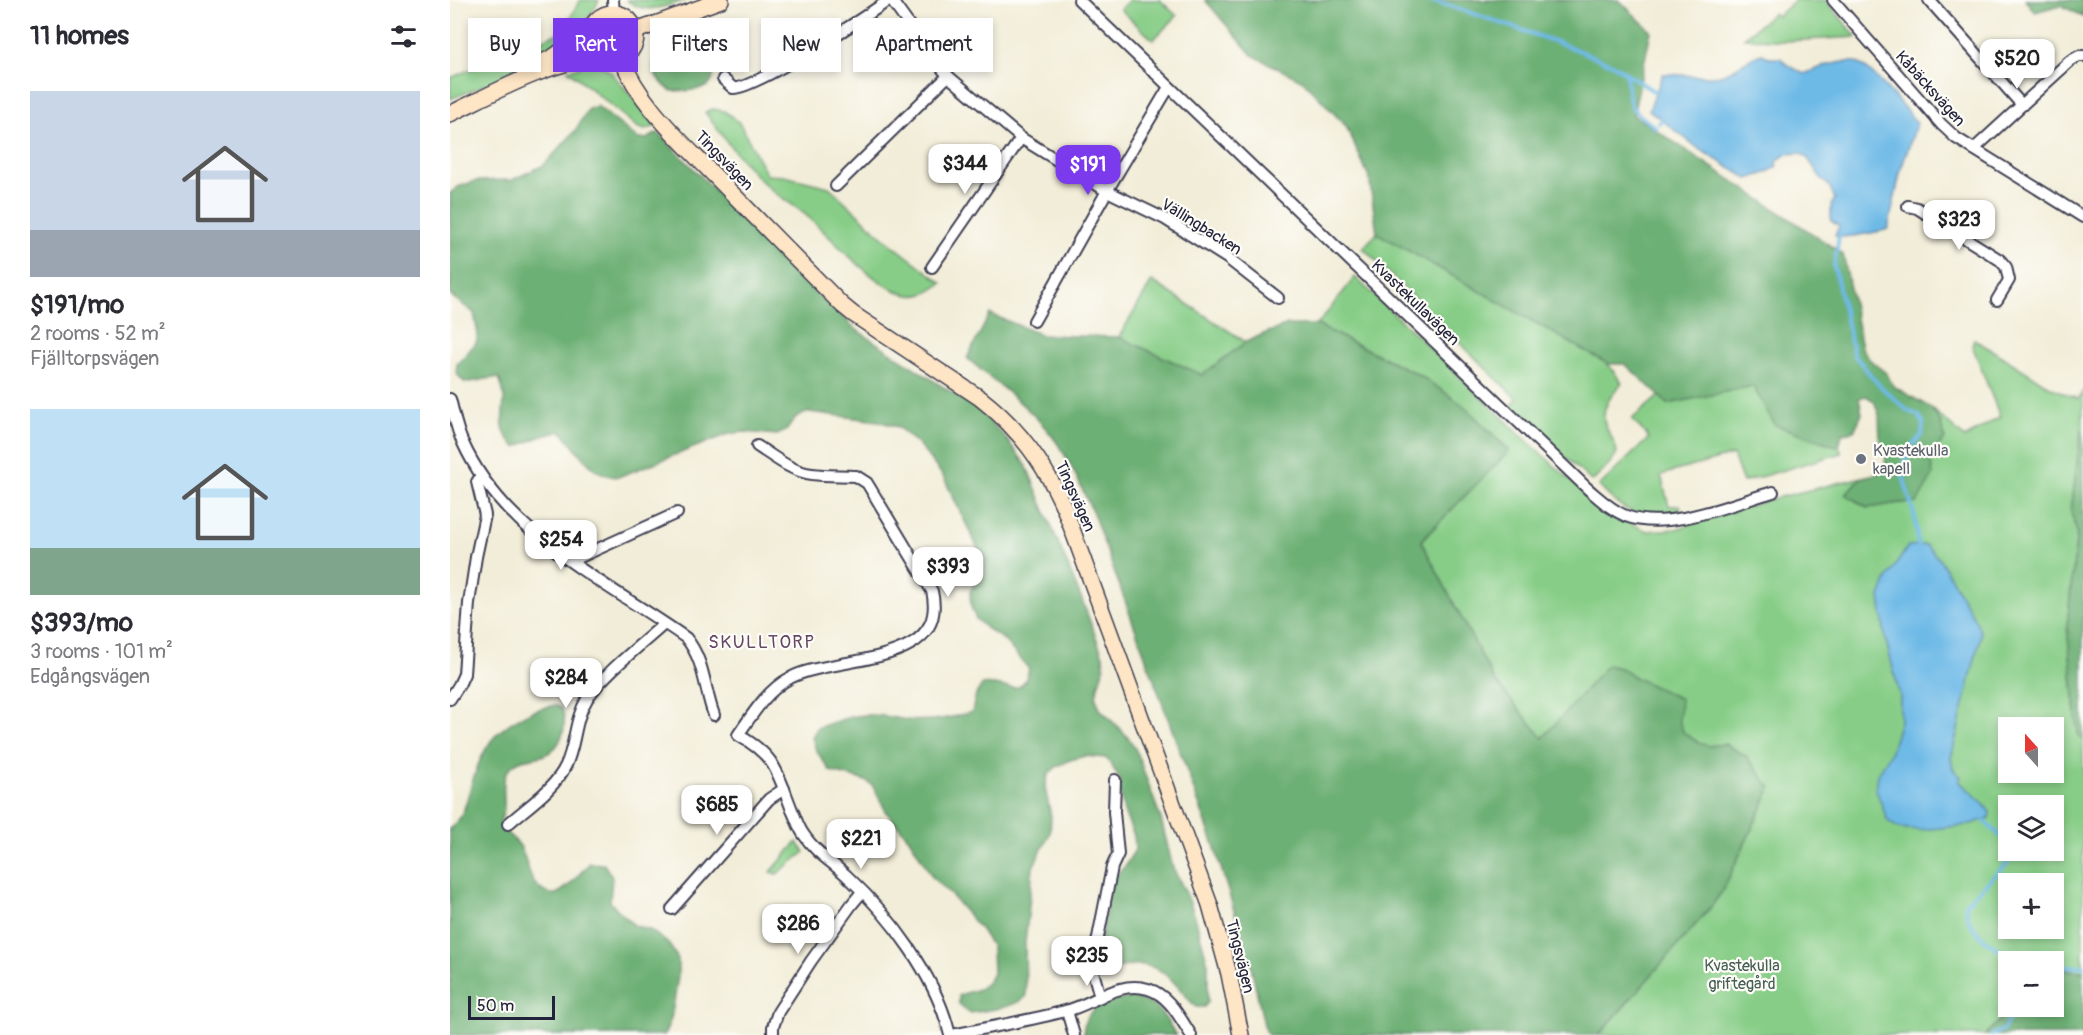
<!DOCTYPE html>
<html lang="en">
<head>
<meta charset="utf-8">
<style>
	body { margin:0; font-family:Pangolin,sans-serif; background:#f7f7f7; color:#2b2b33; height:100vh; display:flex; flex-direction:column; font-size:22px; white-space:nowrap }
	* { box-sizing:border-box; margin:0 }
	p { font-size:20px; color:#7c7c81 }
	.icon { flex:none; width:33px; height:33px; fill:none; stroke:currentColor; stroke-width:2; stroke-linecap:round; stroke-linejoin:round }
	.map { position:relative; flex:1; overflow:hidden }
	.side { display:flex; flex-direction:column; background:#fff; width:450px }
	.side>* { flex:none }
	.guide { position:absolute; left:18px; top:18px; width:570px; height:54px; display:flex; gap:12px }
	.needle { width:39px; rotate:339deg }
	.buttons { position:absolute; left:1548px; top:717px; display:grid; gap:12px }
	.buttons a { display:grid; place-items:center; width:66px; height:66px; border-radius:0px; background:#fff; box-shadow:0 3px 9px #0003; font-size:30px }
	.scale { position:absolute; left:18px; bottom:15px; width:87px; box-sizing:border-box; padding-left:6px; border:3px solid #22223b; border-top:0; font-size:16px; line-height:21px; white-space:nowrap; color:#22223b; -webkit-text-stroke:4px #fdfcf7; paint-order:stroke }
	.price { position:absolute; translate:-50% -51px; padding:0 14px; border-radius:12px; background:#fff; color:#222; font-size:20px; line-height:39px; filter:drop-shadow(0 2px 3px #0008) }
	.price::after { content:''; position:absolute; left:50%; top:36px; width:18px; height:14px; margin-left:-9px; background:inherit; clip-path:polygon(0 0,100% 0,50% 100%) }
	.price.active { background:#7c3aed; color:#fff }
	ul { padding:0; list-style:none }
	li { display:grid; align-content:center; gap:12px; height:318px; padding:0 30px }
	li span { display:grid; place-items:center; height:186px; border-radius:0px; color:#555 }
	li>.icon { margin-inline-start:auto }
	span .icon { width:108px; height:108px; fill:#fffc; stroke-width:1 }
	li b { font-size:26px }
	h2 { display:flex; justify-content:space-between; align-items:center; height:72px; padding:0 30px; font-size:26px }
	.pill { padding:0 21px; border-radius:0px; background:#fff; box-shadow:0 3px 9px #0003; font-size:21px; line-height:54px }
	.pill.active { background:#7c3aed; color:#fff }
	main { display:flex; flex:1; min-height:0 }
	.map>svg:first-child { display:block }
	.green { fill:#87cd87; stroke:#547861; stroke-width:1.5; fill-rule:evenodd }
	.forest { fill:#6db074; stroke:#486958; stroke-width:1.5 }
	.water { fill:#6ebae7; stroke:#486e91; stroke-width:1.5 }
	.lines { fill:none; stroke-linecap:round; stroke-linejoin:round }
	.stream { stroke:#6ebae7; stroke-width:4 }
	.street-casing { stroke:#414053; stroke-width:14 }
	.secondary-casing { stroke:#414053; stroke-width:18 }
	.street { stroke:#fff; stroke-width:10 }
	.secondary { stroke:#fde5c5; stroke-width:15 }
	.worship-dot { fill:#6b7280; stroke:#fdfcf7; stroke-width:2 }
	.labels { text-anchor:middle; stroke-width:4.5; stroke-linejoin:round; paint-order:stroke }
	.street-label { font-size:16px; fill:#22223b; stroke:#fdfcf7 }
	.worship-label { font-size:16px; fill:#5b616d; stroke:#fdfcf7; text-anchor:start }
	.park-label { font-size:16px; fill:#455e56; stroke:#fdfcf7 }
	.neighbourhood-label { font-size:18px; letter-spacing:1.5px; fill:#634663; stroke:#fdfcf7 }
</style>
</head>
<body>
<main>
<section class="side">
<h2>11 homes<svg class="icon" aria-label="filters" viewBox="0 0 24 24"><path d="M4 7h16M4 17h16"/><circle cx="9" cy="7" r="2"/><circle cx="15" cy="17" r="2"/></svg></h2>
<ul>
<li><span style="background:linear-gradient(#c9d6e8 75%,#9aa5b1 0)"><svg class="icon" aria-label="home" viewBox="0 0 24 24"><path d="M3 11l9-7 9 7M6 9v11h12V9"/></svg></span><div><b>$191/mo</b><p>2 rooms · 52 m²</p><p>Fjälltorpsvägen</p></div></li>
<li><span style="background:linear-gradient(#bfe0f5 75%,#7fa58c 0)"><svg class="icon" aria-label="home" viewBox="0 0 24 24"><path d="M3 11l9-7 9 7M6 9v11h12V9"/></svg></span><div><b>$393/mo</b><p>3 rooms · 101 m²</p><p>Edgångsvägen</p></div></li>
</ul>
</section>
<div class="map">
<svg width="1633" height="1035" viewBox="0 0 1633 1035">
	<rect width="100%" height="100%" fill="#fdfcf7"/>
	<filter id="ink" filterUnits="userSpaceOnUse"><feTurbulence type="fractalNoise" baseFrequency=".0167" numOctaves="2"/><feDisplacementMap in="SourceGraphic" scale="12" xChannelSelector="R" yChannelSelector="G"/><feConvolveMatrix kernelMatrix="1 2 1 2 8 2 1 2 1" color-interpolation-filters="sRGB"/></filter>
	<filter id="wash" filterUnits="userSpaceOnUse"><feTurbulence type="fractalNoise" baseFrequency=".008" numOctaves="4" result="noise"/><feDisplacementMap in="SourceGraphic" scale="24" xChannelSelector="R" yChannelSelector="G"/><feGaussianBlur stdDeviation="1.35" result="paint"/><feColorMatrix in="noise" values="0 0 0 0 0 0 0 0 0 0 0 0 0 0 0 0 0 1.4 0 .05"/><feComposite in="paint" operator="in"/></filter>
	<g filter="url(#wash)">
		<rect width="100%" height="100%" fill="#f2edd8"/>
		<!-- green -->
		<g class="green">
			<path d="M130,0H149C127,52 49,80 0,99V78L113,31Z"/>
			<path d="M177,0H236C216,6 194,16 177,0Z"/>
			<polygon points="679,0 710,0 727,16 703,40 670,9"/>
			<polygon points="1345,0 1375,0 1407,37 1336,41 1294,38 1323,13 1327,16"/>
			<circle cx="163" cy="35" r="13"/>
			<polygon points="139,64 151,66 160,71 207,126 195,130 187,127 118,70"/>
			<path d="M263,109L274,111L289,122L317,175L334,176L379,187L436,240L492,283C482,291 472,297 459,295C427,290 382,238 358,217C348,207 335,201 324,192C297,170 276,141 255,112Z"/>
			<path d="M927,233L1158,364L1172,383C1161,395 1149,410 1156,427C1160,436 1166,443 1167,453L1160,464L1144,480L1141,481L1061,406L1067,399L913,248Z"/>
			<path d="M905,277L1073,437L1157,513L1197,531L1226,529L1322,499L1413,477L1395,494L1417,508L1449,503H1467L1490,421L1481,408L1515,438L1550,417L1522,345L1524,339L1602,388L1628,399L1633,391V432L1632,431L1621,512L1627,531L1617,626L1628,733L1633,742V971L1604,970V962H1558V1006L1562,1007L1535,1035H1149L1260,908L1273,890L1321,788L1295,756L1275,744L1258,746L1249,743L1233,733L1229,721L1186,678L1170,668L1093,738L1044,680L971,541L1059,450L1014,406L971,376L867,325ZM1558,728H1604V772H1558ZM1558,806H1604V850H1558ZM1558,884H1604V928H1558Z"/>
			<polygon points="702,281 796,342 752,375 669,337"/>
			<path d="M1303,386L1325,425L1389,447L1392,453L1293,482L1283,455L1211,475L1219,506L1230,505L1231,510C1226,515 1222,515 1214,516C1185,519 1168,507 1149,486L1199,438L1182,419L1209,396L1218,404Z"/>
			<polygon points="347,842 355,852 327,874 321,872"/>
		</g>
		<!-- forest -->
		<g class="forest">
			<polygon points="755,0 1169,0 1201,31 1183,115 1393,254 1412,348 1419,359 1437,374 1443,386 1481,408 1490,421 1495,439 1480,457 1483,475 1467,503 1449,503 1418,508 1395,494 1413,477 1429,473 1435,465 1436,453 1430,441 1429,415 1424,401 1416,396 1409,398 1412,414 1404,431 1392,433 1389,447 1325,425 1303,386 1218,404 1175,364 1158,364 927,233 919,177 896,126 853,81 802,55"/>
			<polygon points="1575,0 1633,0 1633,17 1611,5 1585,12"/>
			<path d="M245,27C257,33 270,73 260,84C255,90 226,93 220,90C215,87 211,82 207,77C196,65 215,38 227,31C232,28 239,28 245,27Z"/>
			<path d="M147,106L188,139H196L208,133L366,292L408,331L530,411L554,436L576,465L632,600L653,656L654,668L648,686L646,698L650,709L677,736L686,750L711,819L723,868L738,897L746,920L758,964V1002L754,1007H746C726,987 715,962 683,965C672,966 663,971 651,968L648,956L662,879L675,866L685,850L684,836L674,812L670,793V778L656,758L635,756L620,760L606,767L598,775L595,788L601,816L600,833L583,867L575,943L576,997C561,1009 538,1010 520,1013L509,1004V995L529,989L537,983L543,974L542,947L531,930L502,896L483,878L459,838L437,813L422,785L416,781L380,771L366,750L362,737L367,728C383,722 399,716 416,715C430,714 444,718 458,720C478,722 502,718 522,712L526,694L532,685C551,680 572,703 579,669L553,639L537,629L526,619L521,607L520,592L532,570V557L493,476L468,444L448,427L428,421L359,412L346,417L336,431L327,435L294,432L279,434L168,477C139,476 130,450 111,431L90,437L66,447C46,429 54,420 54,397C54,391 51,384 49,378C36,377 26,383 14,382L6,373L7,364L26,343L28,335L24,313L0,295V193L8,187L25,181L62,180L94,165L125,131L138,109Z"/>
			<path d="M540,314L592,335L669,337L752,375L796,342L816,333L838,325H867L971,376L1014,406L1059,451L971,541L1044,680L1093,738L1157,665L1170,668L1186,678L1231,699L1229,721L1234,733L1249,743L1258,746L1275,744L1296,756L1321,788L1273,890L1260,908L1149,1035H818L814,1025L801,966L764,845L643,513C631,487 620,459 602,436C579,406 545,383 517,358Z"/>
			<polygon points="1631,431 1633,432 1633,742 1628,733 1617,626 1627,532 1621,512"/>
			<path d="M105,705L112,709C118,725 112,749 94,755C82,760 69,757 60,768C50,779 55,794 54,808C54,812 51,817 51,821C51,832 65,838 70,846C78,860 78,882 93,891C96,893 103,894 106,894C121,887 128,874 140,863L154,864L162,877L160,902L184,925L200,930L219,944L228,959V976L225,996L221,1019L214,1035H0V828C15,818 16,800 22,783C26,769 32,753 41,741C55,722 83,709 105,705Z"/>
			<polygon points="1604,970 1633,971 1633,1035 1535,1035 1562,1007 1604,1006"/>
			<path d="M683,998C709,1003 713,1014 726,1035H634C631,1006 659,1000 683,998Z"/>
		</g>
		<!-- water -->
		<g class="water">
			<path d="M1312,54L1320,58H1331L1336,64L1354,74C1368,68 1388,60 1404,62C1419,64 1455,109 1467,123L1451,169L1438,229C1429,232 1392,239 1385,236L1389,226L1381,221V205L1385,199L1379,186L1371,178L1357,157L1350,153L1337,154L1328,160L1326,167L1316,173L1298,179L1249,149L1199,110L1213,74C1227,74 1257,78 1270,75C1286,71 1296,58 1312,54Z"/>
			<polygon points="1476,545 1491,561 1527,623 1531,634 1501,758 1503,769 1511,777 1509,781 1531,801 1540,812 1539,818 1518,825 1470,830 1448,828 1438,821 1426,790 1428,775 1441,751 1450,721 1450,696 1435,637 1430,597 1437,579 1458,546"/>
		</g>
		<g class="lines">
			<!-- stream -->
			<g class="stream">
				<polyline points="976,0 998,5 1115,45 1162,64 1205,92"/>
				<path d="M1176,73C1180,108 1177,107 1206,128"/>
				<polyline points="1209,123 1211,120"/>
				<polyline points="1389,237 1384,266 1404,355 1429,385 1458,411 1468,415 1473,422 1472,435 1459,449 1453,467 1453,476 1465,518 1468,546"/>
				<polyline points="1534,821 1558,843"/>
				<path d="M1565,850L1562,859L1516,903C1514,933 1547,948 1570,962"/>
				<polyline points="1604,968 1633,966"/>
				<polyline points="1542,1035 1554,1029 1565,1006"/>
			</g>
		</g>
	</g>
	<g filter="url(#ink)">
		<g class="lines">
			<defs>
				<g id="street">
					<polyline points="163,0 164,13"/>
					<polyline points="441,0 475,47 498,76 571,138 657,191 715,219 777,258 828,298"/>
					<path d="M629,0L1138,489C1150,499 1161,510 1176,516C1217,532 1281,504 1323,492"/>
					<polyline points="1383,0 1491,124 1506,138 1633,217"/>
					<polyline points="1479,0 1572,105"/>
					<path d="M273,79L283,88C304,90 416,16 439,0"/>
					<polyline points="1524,149 1620,61 1629,56 1633,56"/>
					<polyline points="386,186 498,76"/>
					<polyline points="1458,206 1467,208 1550,260 1556,267 1559,280 1547,300"/>
					<polyline points="482,267 571,138"/>
					<polyline points="584,321 657,191 719,87"/>
					<path d="M0,399C4,413 6,429 13,443C55,536 157,582 236,638C255,661 254,689 264,715"/>
					<path d="M307,446C323,456 342,472 362,474C377,476 392,475 406,476L417,483L482,591C500,669 381,655 340,678C317,690 302,715 288,735C326,756 327,772 342,810C346,818 348,827 354,835C365,852 382,862 397,876C441,917 486,976 500,1035"/>
					<polyline points="124,563 128,558 227,513"/>
					<polyline points="0,699 9,685 14,674 19,603 26,557 35,515 27,482 31,476"/>
					<path d="M58,824C77,807 105,789 116,765C126,744 124,720 137,699C154,673 190,646 214,624"/>
					<polyline points="222,909 319,799 334,789"/>
					<polyline points="650,997 642,968 662,867 668,854 664,812 665,780"/>
					<polyline points="617,1011 624,1035"/>
					<polyline points="323,1035 323,1027 328,1012 361,961 402,904 412,892"/>
					<path d="M502,1035C540,1027 578,1021 615,1011C643,1005 667,980 698,989C719,995 730,1018 741,1035"/>
				</g>
				<g id="secondary">
					<circle cx="163" cy="36" r="23"/>
					<polyline points="186,31 271,0"/>
					<path d="M171,57C189,104 229,139 263,174C306,218 349,261 392,305L403,314L530,398C569,428 596,465 615,510L760,905L779,974L791,1035"/>
					<polyline points="89,64 103,57 142,29"/>
					<path d="M0,114C49,90 98,62 153,56"/>
				</g>
			</defs>
			<!-- street casing -->
			<use href="#street" class="street-casing"/>
			<!-- secondary casing -->
			<use href="#secondary" class="secondary-casing"/>
			<!-- street -->
			<use href="#street" class="street"/>
			<!-- secondary -->
			<use href="#secondary" class="secondary"/>
		</g>
	</g>
	<!-- markers -->
	<circle class="worship-dot" cx="1411" cy="459" r="6"/>
	<g class="labels">
		<!-- street labels -->
		<g class="street-label">
			<text transform="translate(1481 88) rotate(48)" y="6">Kåbäcksvägen</text>
			<text transform="translate(275 160) rotate(46)" y="6">Tingsvägen</text>
			<text transform="translate(752 226) rotate(32)" y="6">Vällingbacken</text>
			<text transform="translate(966 302) rotate(44)" y="6">Kvastekullavägen</text>
			<text transform="translate(626 496) rotate(66)" y="6">Tingsvägen</text>
			<text transform="translate(791 956) rotate(76)" y="6">Tingsvägen</text>
		</g>
		<!-- worship labels -->
		<g class="worship-label">
			<text x="1423" y="456">Kvastekulla<tspan x="1423" dy="18">kapell</tspan></text>
		</g>
		<!-- park labels -->
		<g class="park-label">
			<text x="1292" y="971">Kvastekulla<tspan x="1292" dy="18">griftegård</tspan></text>
		</g>
		<!-- neighbourhood labels -->
		<g class="neighbourhood-label">
			<text x="312" y="648">SKULLTORP</text>
		</g>
	</g>
</svg>
<div class="buttons">
<a><svg class="needle" viewBox="-14 -14 28 28"><path d="M0-13l5 13h-10z" fill="#e53935"/><path d="M0 13l5-13h-10z" fill="#7c7c81"/></svg></a>
<a><svg class="icon" aria-label="layers" viewBox="0 0 24 24"><path d="M12 4l9 5-9 5-9-5zM3 14l9 5 9-5"/></svg></a>
<a>+</a>
<a>−</a>
</div>
<div class="scale">50 m</div>
<b class="price" style="left:1567px;top:90px">$520</b>
<b class="price" style="left:515px;top:195px">$344</b>
<b class="price active" style="left:638px;top:196px">$191</b>
<b class="price" style="left:1509px;top:251px">$323</b>
<b class="price" style="left:111px;top:571px">$254</b>
<b class="price" style="left:498px;top:598px">$393</b>
<b class="price" style="left:116px;top:709px">$284</b>
<b class="price" style="left:267px;top:836px">$685</b>
<b class="price" style="left:411px;top:870px">$221</b>
<b class="price" style="left:348px;top:955px">$286</b>
<b class="price" style="left:637px;top:987px">$235</b>
<div class="guide">
<a class="pill">Buy</a>
<a class="pill active">Rent</a>
<a class="pill">Filters</a>
<a class="pill">New</a>
<a class="pill">Apartment</a>
</div>
</div>
</main>
</body>
</html>
